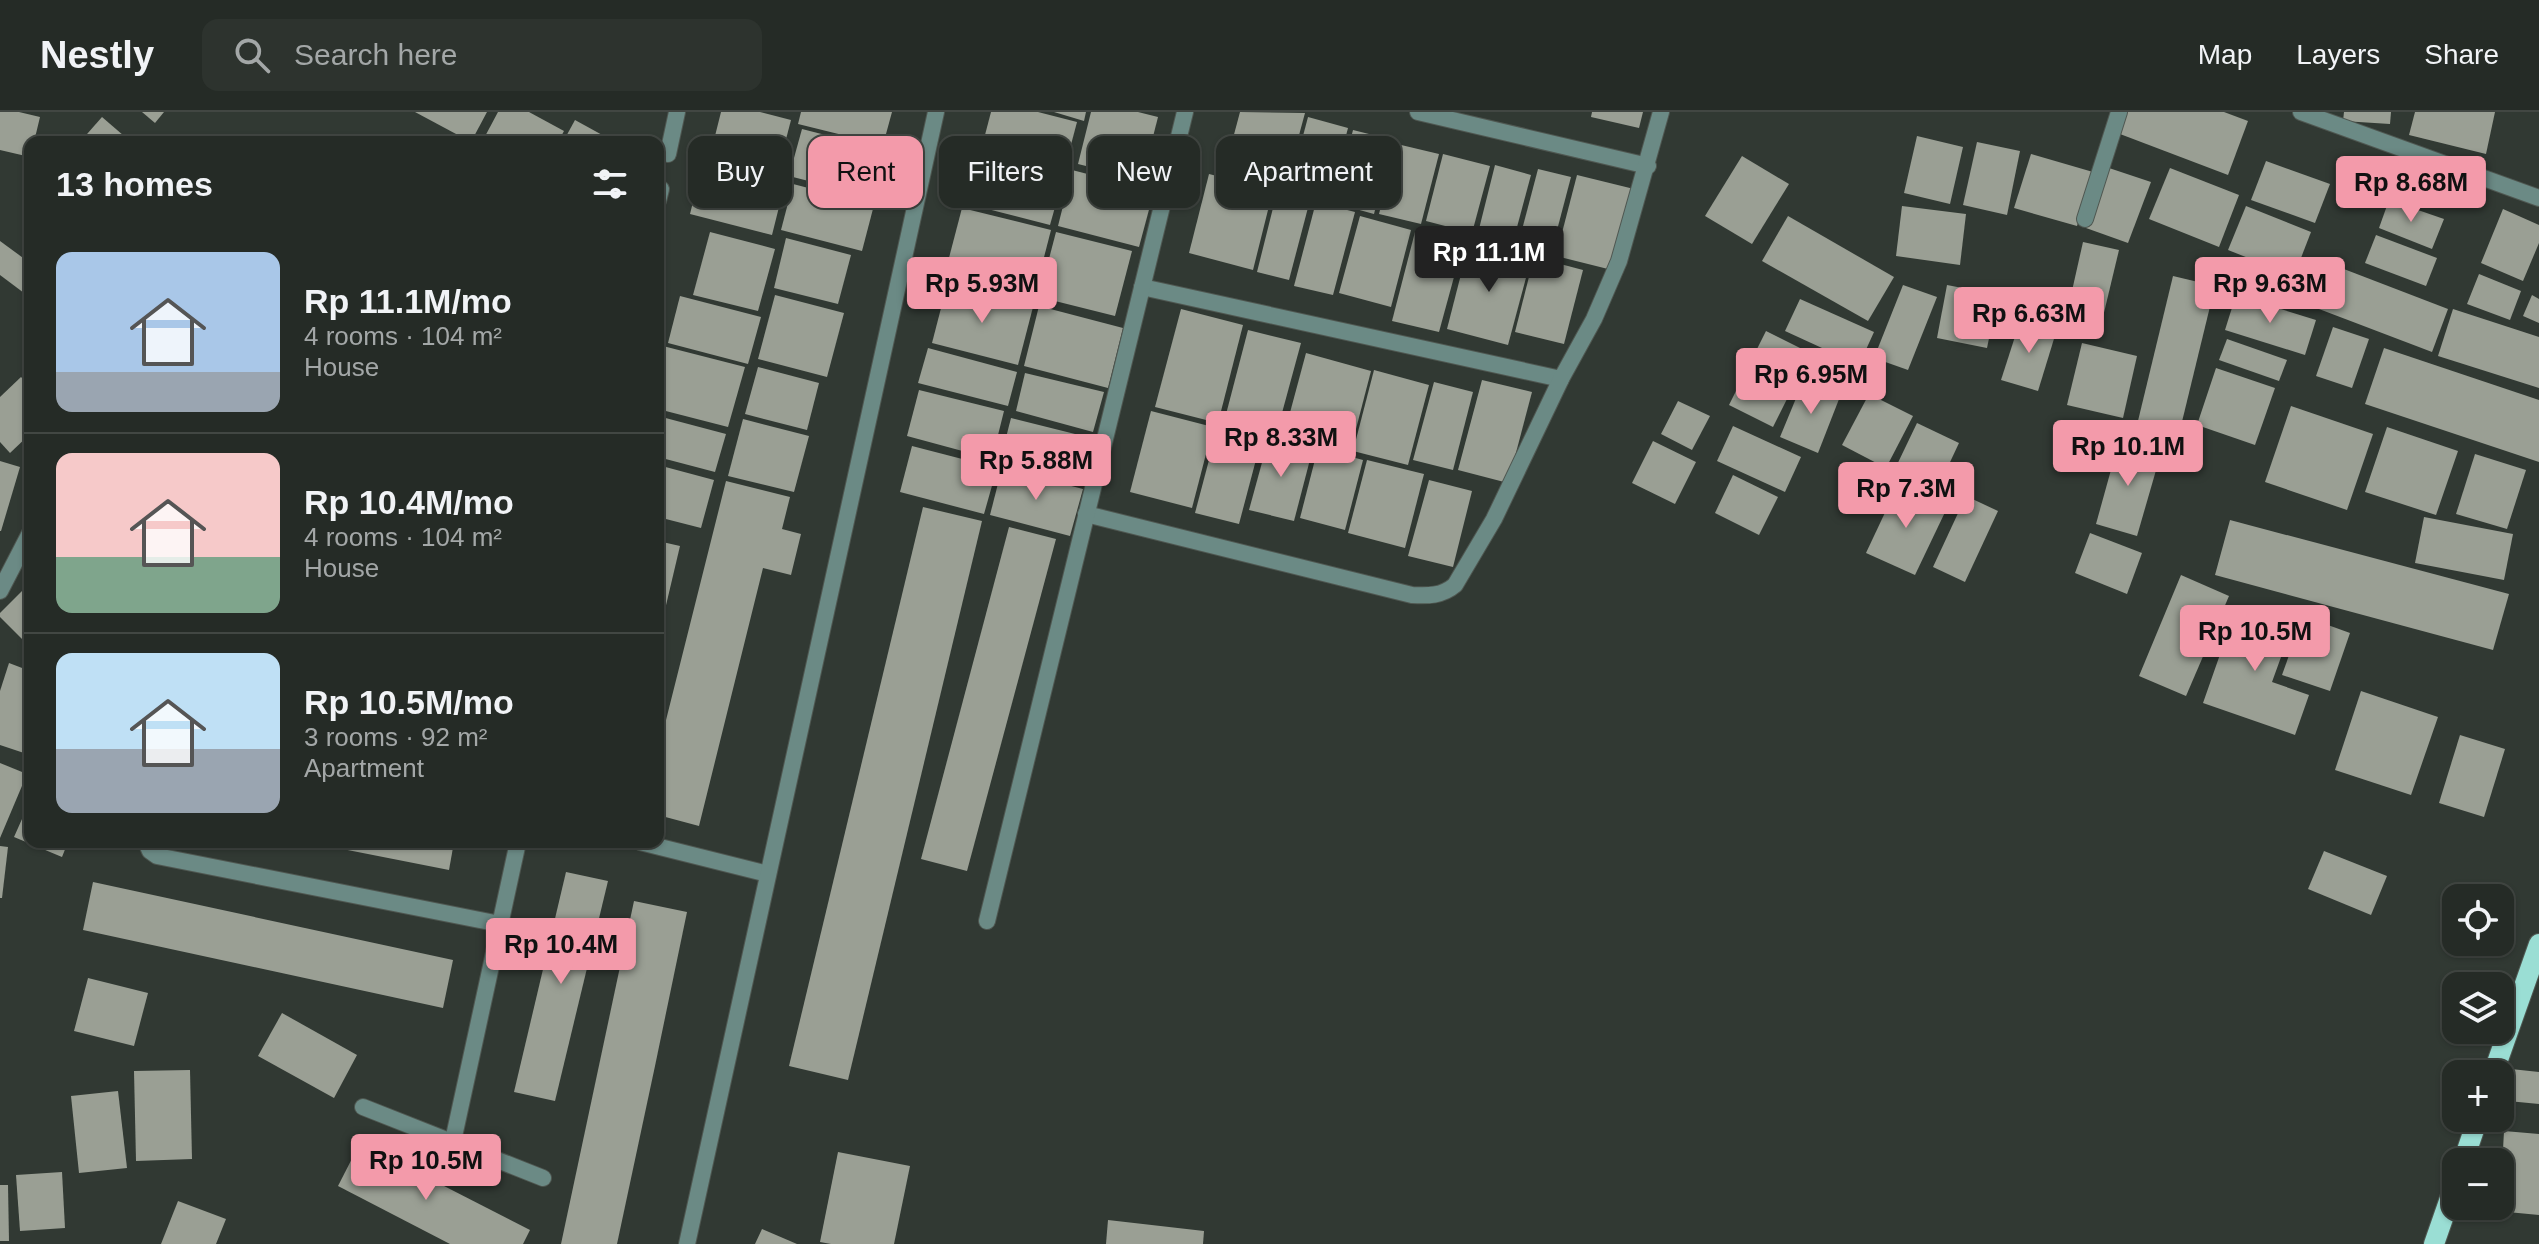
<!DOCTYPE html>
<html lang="en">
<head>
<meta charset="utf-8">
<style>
	body { margin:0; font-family:Helvetica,sans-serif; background:#2d332e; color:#f1f3f6; height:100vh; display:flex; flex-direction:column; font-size:30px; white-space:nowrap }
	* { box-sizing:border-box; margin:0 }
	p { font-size:26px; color:#a3a7a7 }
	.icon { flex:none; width:44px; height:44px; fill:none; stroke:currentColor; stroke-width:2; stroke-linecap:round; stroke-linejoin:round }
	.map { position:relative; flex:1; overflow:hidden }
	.panel { position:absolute; left:24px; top:24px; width:640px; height:712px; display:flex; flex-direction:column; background:#252b26; border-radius:16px; box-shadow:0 2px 6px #0004,0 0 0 2px #424743 }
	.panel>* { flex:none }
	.guide { position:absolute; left:688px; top:24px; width:760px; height:72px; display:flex; gap:16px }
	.controls { position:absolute; left:2442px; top:772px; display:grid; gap:16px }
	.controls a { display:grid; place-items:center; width:72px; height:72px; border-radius:16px; background:#252b26; box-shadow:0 2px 6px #0004,0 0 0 2px #424743; font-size:40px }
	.price { position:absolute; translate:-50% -68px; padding:0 18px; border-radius:8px; background:#f39aaa; color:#111; font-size:26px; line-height:52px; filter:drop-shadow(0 2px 4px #0008) }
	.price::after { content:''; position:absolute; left:50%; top:48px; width:24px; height:18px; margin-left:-12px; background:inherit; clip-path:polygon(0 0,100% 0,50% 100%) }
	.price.current { background:#222; color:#fff }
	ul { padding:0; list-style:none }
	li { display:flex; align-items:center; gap:24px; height:200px; padding:0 32px }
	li+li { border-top:2px solid #424743 }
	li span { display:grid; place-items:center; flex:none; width:224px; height:160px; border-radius:16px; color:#555 }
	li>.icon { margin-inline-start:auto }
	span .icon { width:96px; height:96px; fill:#fffc; stroke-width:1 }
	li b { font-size:34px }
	h2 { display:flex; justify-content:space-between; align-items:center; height:96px; padding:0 32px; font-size:34px }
	.pill { padding:0 28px; border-radius:16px; background:#252b26; box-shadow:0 2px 6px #0004,0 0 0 2px #424743; font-size:28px; line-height:72px }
	.pill.current { background:#f39aaa; color:#111 }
	header { display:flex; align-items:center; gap:48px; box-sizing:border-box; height:112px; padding:0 40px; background:#252b26; border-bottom:2px solid #424743 }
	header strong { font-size:38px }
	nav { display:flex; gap:44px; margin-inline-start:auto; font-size:28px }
	.search { width:560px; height:72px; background:#2d332e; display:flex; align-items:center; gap:20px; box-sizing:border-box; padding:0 28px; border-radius:16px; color:#a3a7a7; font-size:30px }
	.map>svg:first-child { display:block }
	.building { fill:#9a9f94 }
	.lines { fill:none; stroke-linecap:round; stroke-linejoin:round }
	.street-casing { stroke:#4f5751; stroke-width:18 }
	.primary-casing { stroke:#4f5751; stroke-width:22 }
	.street { stroke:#6b8a85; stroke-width:16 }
	.primary { stroke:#9aded4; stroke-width:20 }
</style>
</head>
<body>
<header>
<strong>Nestly</strong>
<div class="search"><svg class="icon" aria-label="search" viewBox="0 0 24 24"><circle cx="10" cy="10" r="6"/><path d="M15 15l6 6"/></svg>Search here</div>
<nav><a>Map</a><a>Layers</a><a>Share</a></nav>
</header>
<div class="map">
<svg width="2539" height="1132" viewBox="0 0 2539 1132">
	<rect width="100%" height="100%" fill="#313933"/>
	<!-- building -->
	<g class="building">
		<polygon points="0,0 19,0 40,5 34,30 30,30 30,45 0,38"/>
		<polygon points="142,0 164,0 155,11"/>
		<polygon points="415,0 487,0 471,30"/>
		<polygon points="498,0 529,0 564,19 558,30 482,30"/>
		<polygon points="721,0 760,0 791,8 778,58 711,40"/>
		<polygon points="801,0 892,0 883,33 798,12"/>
		<polygon points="991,0 1038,0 1077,10 1063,63 980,42"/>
		<polygon points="1054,0 1086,0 1084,9"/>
		<polygon points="1091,0 1138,0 1158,5 1142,68 1078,52"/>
		<polygon points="1240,0 1305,1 1285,75 1224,60"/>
		<polygon points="1592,0 1643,0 1639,16 1591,5"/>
		<polygon points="2127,0 2224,0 2248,9 2228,63 2120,22"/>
		<polygon points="2344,0 2391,0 2390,12 2343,9"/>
		<polygon points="2415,0 2495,0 2486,42 2409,23"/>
		<polygon points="102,5 131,30 80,30"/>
		<polygon points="1308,5 1348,16 1329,88 1289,77"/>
		<polygon points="575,8 615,30 563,30"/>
		<polygon points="802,17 892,40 879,87 789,64"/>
		<polygon points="1353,18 1393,28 1374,102 1334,91"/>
		<polygon points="1917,24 1963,35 1950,92 1904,81"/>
		<polygon points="1977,30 2020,39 2007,103 1963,93"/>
		<polygon points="1397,32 1439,42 1421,112 1379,102"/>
		<polygon points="1443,42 1490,54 1472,121 1426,109"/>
		<polygon points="2031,42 2093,60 2077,114 2014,96"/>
		<polygon points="1742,44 1789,72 1752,132 1705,104"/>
		<polygon points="704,46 786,67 772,123 690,102"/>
		<polygon points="975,47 1062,70 1050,113 964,91"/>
		<polygon points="2266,49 2330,72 2315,111 2251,88"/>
		<polygon points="1495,53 1531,63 1513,130 1478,121"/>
		<polygon points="2109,56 2151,70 2128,131 2086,116"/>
		<polygon points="2170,56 2239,83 2219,135 2149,107"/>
		<polygon points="1538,57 1571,65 1551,141 1518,133"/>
		<polygon points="1072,58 1154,79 1139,135 1058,114"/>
		<polygon points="1209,62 1273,78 1253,158 1189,141"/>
		<polygon points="1577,63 1634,77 1612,158 1556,144"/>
		<polygon points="793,72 874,93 862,139 781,118"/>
		<polygon points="1277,80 1310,88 1289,168 1257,160"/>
		<polygon points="2389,88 2444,107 2432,137 2379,116"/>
		<polygon points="1316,90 1355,100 1333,183 1294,174"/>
		<polygon points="1902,94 1966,102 1960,153 1896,144"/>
		<polygon points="2246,94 2311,120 2294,164 2228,138"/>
		<polygon points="962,96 1051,118 1033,188 944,165"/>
		<polygon points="2503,97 2539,113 2539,131 2523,169 2481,151"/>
		<polygon points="1360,104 1411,118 1391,195 1339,181"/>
		<polygon points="1788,104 1894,165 1868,209 1762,149"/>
		<polygon points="710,120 775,137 758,199 693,183"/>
		<polygon points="1056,120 1132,139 1115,204 1039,185"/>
		<polygon points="1415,120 1463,132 1439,220 1392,209"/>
		<polygon points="2376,123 2437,146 2426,174 2365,151"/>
		<polygon points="786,126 851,143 838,192 774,176"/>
		<polygon points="0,129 30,151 28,184 0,163"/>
		<polygon points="2083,130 2119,138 2102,209 2067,201"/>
		<polygon points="1469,131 1531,147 1508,233 1447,217"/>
		<polygon points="1534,145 1583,158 1564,232 1515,220"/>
		<polygon points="2336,154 2448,197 2432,240 2319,197"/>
		<polygon points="2479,162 2521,179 2510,208 2467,192"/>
		<polygon points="2173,164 2215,174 2179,322 2137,313"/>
		<polygon points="947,173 1033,195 1018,253 932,231"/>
		<polygon points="1903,173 1937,185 1908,258 1874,246"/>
		<polygon points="1947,173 1998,183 1987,236 1937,226"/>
		<polygon points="775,183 844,201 827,265 758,247"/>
		<polygon points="2236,183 2316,208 2305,243 2225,218"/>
		<polygon points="2532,183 2539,187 2539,211 2523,204"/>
		<polygon points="680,184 761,205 748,252 668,231"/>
		<polygon points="1800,187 1874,220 1859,253 1785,219"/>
		<polygon points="1039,194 1123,216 1108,276 1024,254"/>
		<polygon points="1181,197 1243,213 1218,311 1155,295"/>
		<polygon points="2453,197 2539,225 2539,276 2438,244"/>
		<polygon points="2021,206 2057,217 2038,279 2001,268"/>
		<polygon points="2333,215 2369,227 2352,276 2316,264"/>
		<polygon points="1248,218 1301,231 1276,323 1224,310"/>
		<polygon points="1766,219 1810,241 1773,315 1729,293"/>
		<polygon points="2227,227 2287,248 2279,269 2219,248"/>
		<polygon points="2082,231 2137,244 2123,306 2067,293"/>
		<polygon points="659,233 745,255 728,315 658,297"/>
		<polygon points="928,236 1017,260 1008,294 918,271"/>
		<polygon points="2384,236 2539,288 2539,350 2365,292"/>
		<polygon points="1306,241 1371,259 1350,340 1284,323"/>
		<polygon points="758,255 819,271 807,318 745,302"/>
		<polygon points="2216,256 2275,276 2255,333 2197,313"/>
		<polygon points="1374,258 1429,273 1408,353 1353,339"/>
		<polygon points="1025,261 1104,280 1093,320 1016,299"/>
		<polygon points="21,265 30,274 30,322 10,341 0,330 0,285"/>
		<polygon points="1804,267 1841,282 1818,341 1780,325"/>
		<polygon points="1482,268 1532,280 1508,371 1458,358"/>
		<polygon points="1434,270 1473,280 1453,358 1413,348"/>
		<polygon points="919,278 1004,299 992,347 907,324"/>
		<polygon points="1869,282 1913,304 1886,356 1842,333"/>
		<polygon points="1678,289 1710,304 1692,338 1661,322"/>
		<polygon points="2291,294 2373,322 2347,398 2265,370"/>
		<polygon points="1151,299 1213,315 1192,396 1130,380"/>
		<polygon points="658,304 726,322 715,360 658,345"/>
		<polygon points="1011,306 1095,327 1084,371 1000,349"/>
		<polygon points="743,307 809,324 794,380 728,364"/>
		<polygon points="1917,311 1959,331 1936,380 1894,359"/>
		<polygon points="1218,314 1262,325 1239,412 1195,401"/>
		<polygon points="1733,314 1801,345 1785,380 1717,349"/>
		<polygon points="2387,315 2458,339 2436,403 2365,380"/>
		<polygon points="1269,325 1313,336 1294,409 1249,398"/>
		<polygon points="1653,329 1696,350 1675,392 1632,371"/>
		<polygon points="2119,329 2161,341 2137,424 2096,412"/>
		<polygon points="912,334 997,356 984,402 900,380"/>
		<polygon points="1318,336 1363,348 1345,418 1300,406"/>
		<polygon points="2475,342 2526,358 2507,417 2456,402"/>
		<polygon points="1367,348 1424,362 1405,436 1348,421"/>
		<polygon points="0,349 20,355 1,419 0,419"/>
		<polygon points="658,353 714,368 701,416 658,405"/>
		<polygon points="1002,356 1083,377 1070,424 990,403"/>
		<polygon points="1733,363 1778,385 1759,423 1715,401"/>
		<polygon points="1429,368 1472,379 1453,455 1408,444"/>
		<polygon points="726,369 790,385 782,417 801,422 791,463 763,456 699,714 658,703 658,640"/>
		<polygon points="1898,373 1947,396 1915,463 1866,441"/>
		<polygon points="1966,384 1998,399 1965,470 1933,455"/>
		<polygon points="923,395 982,409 848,968 789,954"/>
		<polygon points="2424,405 2513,422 2504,468 2415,451"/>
		<polygon points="2230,408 2509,482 2493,538 2215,463"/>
		<polygon points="1009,415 1056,427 967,759 921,747"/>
		<polygon points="2090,421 2142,441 2127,482 2075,461"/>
		<polygon points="658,429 680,434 659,523 658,523"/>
		<polygon points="2181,463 2229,484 2186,584 2139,564"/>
		<polygon points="30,471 30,535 0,505 0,501"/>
		<polygon points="2237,494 2293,512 2272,570 2309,583 2295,623 2203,591"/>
		<polygon points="2303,504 2350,521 2330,579 2282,563"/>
		<polygon points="9,551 30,559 30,635 27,642 0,633 0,579"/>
		<polygon points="2361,579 2438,605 2411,683 2335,658"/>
		<polygon points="2460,623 2505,637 2484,705 2439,691"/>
		<polygon points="0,651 27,662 0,726"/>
		<polygon points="30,689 30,730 68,730 62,745 14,725"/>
		<polygon points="307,730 454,730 449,758"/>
		<polygon points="0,734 8,735 2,786 0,786"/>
		<polygon points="2324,739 2387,764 2371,803 2308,777"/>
		<polygon points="566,760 608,769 555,989 514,980"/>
		<polygon points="93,770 453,848 443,896 83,818"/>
		<polygon points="634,789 687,800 655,954 617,1132 561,1132"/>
		<polygon points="88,866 148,881 134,934 74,919"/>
		<polygon points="282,901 357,943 334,986 258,944"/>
		<polygon points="2511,957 2539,960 2539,992 2508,989"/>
		<polygon points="190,958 192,1047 136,1049 134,959"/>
		<polygon points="118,979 127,1056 79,1061 71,984"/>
		<polygon points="2504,1019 2539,1022 2539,1103 2497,1099 2498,1094 2500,1094"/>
		<polygon points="360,1031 530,1118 523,1132 450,1132 338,1074"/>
		<polygon points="838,1040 910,1054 894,1132 831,1132 820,1130"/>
		<polygon points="62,1060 65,1116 20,1119 16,1063"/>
		<polygon points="0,1073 8,1073 9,1129 0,1129"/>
		<polygon points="178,1089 226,1107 216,1132 161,1132"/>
		<polygon points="1108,1108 1204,1119 1203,1132 1106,1132"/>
		<polygon points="762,1117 797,1132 755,1132"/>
	</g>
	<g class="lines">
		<defs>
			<g id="street">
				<polyline points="1418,0 1648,54"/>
				<polyline points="2301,0 2539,86"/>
				<polyline points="668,42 677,0"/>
				<polyline points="658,89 661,77"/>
				<polyline points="2085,107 2119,0"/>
				<polyline points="1142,175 1561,267"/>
				<path d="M1086,402L1412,483C1428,484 1442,484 1455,473L1494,407L1561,267L1594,207L1619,149L1661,0"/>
				<polyline points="0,479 30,421"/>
				<polyline points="146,730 150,739 157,744 500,812"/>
				<polyline points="640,730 768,762"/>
				<polyline points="987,809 1185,0"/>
				<polyline points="363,995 543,1066"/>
				<polyline points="453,1029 518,730"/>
				<polyline points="687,1132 936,0"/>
			</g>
			<g id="primary">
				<polyline points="2493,962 2539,832"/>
				<polyline points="2463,1050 2478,1006"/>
				<polyline points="2434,1132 2456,1069"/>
			</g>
		</defs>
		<!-- street casing -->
		<use href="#street" class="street-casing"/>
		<!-- primary casing -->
		<use href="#primary" class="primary-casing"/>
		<!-- street -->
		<use href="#street" class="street"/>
		<!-- primary -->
		<use href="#primary" class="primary"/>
	</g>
</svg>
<div class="controls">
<a><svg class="icon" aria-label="locate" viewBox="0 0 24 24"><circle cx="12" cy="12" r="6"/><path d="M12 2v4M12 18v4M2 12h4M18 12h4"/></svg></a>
<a><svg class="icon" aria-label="layers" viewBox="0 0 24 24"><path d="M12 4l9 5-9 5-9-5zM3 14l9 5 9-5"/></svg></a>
<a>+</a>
<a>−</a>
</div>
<b class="price" style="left:2411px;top:112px">Rp 8.68M</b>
<b class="price current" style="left:1489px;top:182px">Rp 11.1M</b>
<b class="price" style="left:982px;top:213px">Rp 5.93M</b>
<b class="price" style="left:2270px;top:213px">Rp 9.63M</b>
<b class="price" style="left:2029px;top:243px">Rp 6.63M</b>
<b class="price" style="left:1811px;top:304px">Rp 6.95M</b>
<b class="price" style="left:1281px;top:367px">Rp 8.33M</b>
<b class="price" style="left:2128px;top:376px">Rp 10.1M</b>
<b class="price" style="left:1036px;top:390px">Rp 5.88M</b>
<b class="price" style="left:1906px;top:418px">Rp 7.3M</b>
<b class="price" style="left:2255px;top:561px">Rp 10.5M</b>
<b class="price" style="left:561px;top:874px">Rp 10.4M</b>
<b class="price" style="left:426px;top:1090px">Rp 10.5M</b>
<div class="guide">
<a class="pill">Buy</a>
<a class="pill current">Rent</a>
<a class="pill">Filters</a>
<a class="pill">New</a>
<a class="pill">Apartment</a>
</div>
<section class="panel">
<h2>13 homes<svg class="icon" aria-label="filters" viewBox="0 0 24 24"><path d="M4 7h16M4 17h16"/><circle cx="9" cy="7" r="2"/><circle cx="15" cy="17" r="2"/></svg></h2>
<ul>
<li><span style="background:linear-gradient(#a9c7e8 75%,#9aa5b1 0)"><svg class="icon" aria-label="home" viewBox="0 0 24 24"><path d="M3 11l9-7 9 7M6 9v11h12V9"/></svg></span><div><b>Rp 11.1M/mo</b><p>4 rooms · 104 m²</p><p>House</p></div></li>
<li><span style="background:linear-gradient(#f6c9c9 65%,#7fa58c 0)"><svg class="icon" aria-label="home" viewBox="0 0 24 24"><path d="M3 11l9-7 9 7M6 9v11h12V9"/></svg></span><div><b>Rp 10.4M/mo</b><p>4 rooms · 104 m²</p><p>House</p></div></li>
<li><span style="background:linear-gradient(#bfe0f5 60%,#9aa5b1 0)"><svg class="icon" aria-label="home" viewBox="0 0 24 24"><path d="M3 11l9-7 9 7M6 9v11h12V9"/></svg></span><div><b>Rp 10.5M/mo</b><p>3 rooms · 92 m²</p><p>Apartment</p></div></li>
</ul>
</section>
</div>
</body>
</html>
